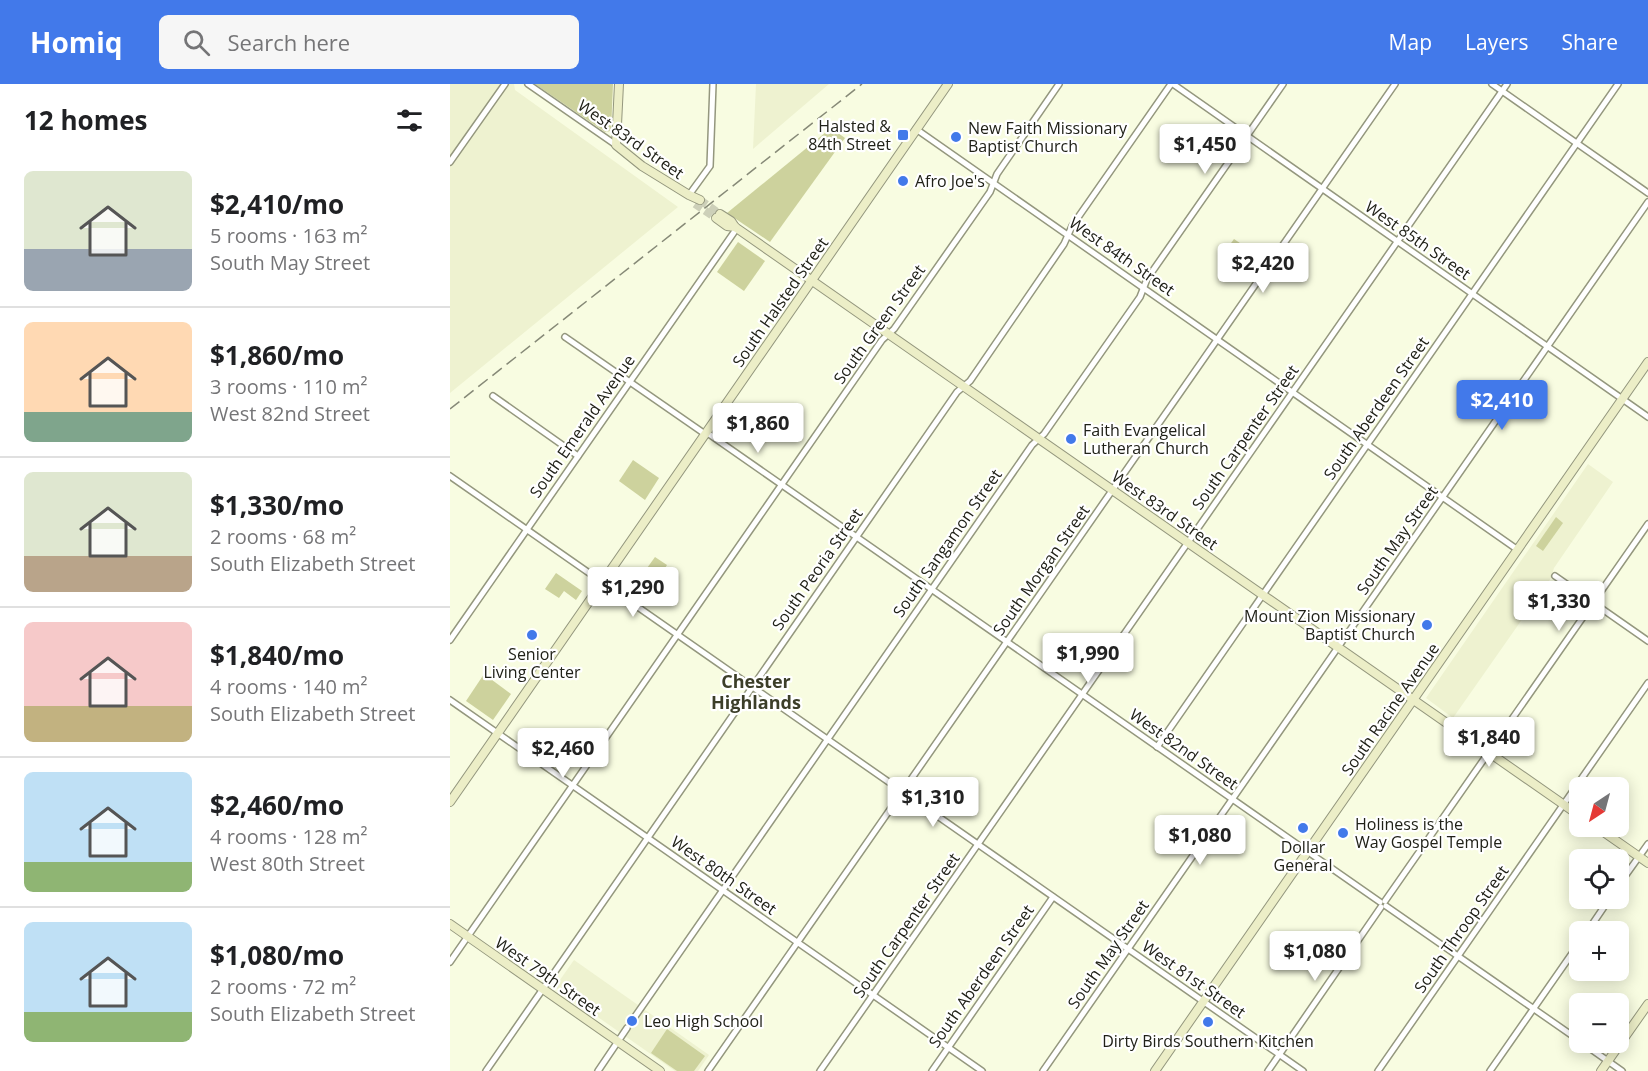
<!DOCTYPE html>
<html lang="en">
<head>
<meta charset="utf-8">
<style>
	body { margin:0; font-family:"Open Sans",sans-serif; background:#f6f6f6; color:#202124; height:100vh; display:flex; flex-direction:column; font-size:22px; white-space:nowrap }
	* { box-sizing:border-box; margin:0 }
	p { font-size:20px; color:#757577 }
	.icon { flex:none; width:33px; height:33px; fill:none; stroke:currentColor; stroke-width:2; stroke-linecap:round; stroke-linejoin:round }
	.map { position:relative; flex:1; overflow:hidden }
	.panel { display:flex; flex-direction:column; background:#fff; width:450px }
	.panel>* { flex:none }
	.needle { width:39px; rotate:216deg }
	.fabs { position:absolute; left:1119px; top:693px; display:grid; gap:12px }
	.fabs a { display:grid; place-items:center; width:60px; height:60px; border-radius:9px; background:#fff; box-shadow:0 3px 15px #0003; font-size:30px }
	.price { position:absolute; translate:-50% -51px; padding:0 14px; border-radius:6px; background:#fff; color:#222; font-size:20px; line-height:39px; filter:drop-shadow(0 2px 3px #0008) }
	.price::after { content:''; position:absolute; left:50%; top:36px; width:18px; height:14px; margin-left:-9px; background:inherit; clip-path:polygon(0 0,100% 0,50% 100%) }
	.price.current { background:#4279ea; color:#fff }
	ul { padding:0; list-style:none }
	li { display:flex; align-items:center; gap:18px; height:150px; padding:0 24px }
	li+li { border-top:2px solid #e0e0e0 }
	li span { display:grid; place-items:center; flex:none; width:168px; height:120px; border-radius:9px; color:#555 }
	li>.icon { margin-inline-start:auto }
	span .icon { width:72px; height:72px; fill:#fffc; stroke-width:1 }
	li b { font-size:26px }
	h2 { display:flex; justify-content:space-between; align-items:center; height:72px; padding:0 24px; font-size:26px }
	header { display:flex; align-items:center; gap:36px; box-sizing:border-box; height:84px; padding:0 30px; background:#4279ea; color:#fff }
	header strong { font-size:28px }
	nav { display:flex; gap:33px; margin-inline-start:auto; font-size:21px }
	.search { width:420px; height:54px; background:#f6f6f6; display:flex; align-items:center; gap:15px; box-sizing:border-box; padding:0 21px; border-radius:9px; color:#757577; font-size:22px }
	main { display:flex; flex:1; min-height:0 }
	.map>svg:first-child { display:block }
	.built { fill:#eef2d0 }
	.green { fill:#cdd29d }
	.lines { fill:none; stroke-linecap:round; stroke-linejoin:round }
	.secondary-tunnel { stroke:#cdd0b9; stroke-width:8; stroke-dasharray:8 4; stroke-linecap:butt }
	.street-casing { stroke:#94977e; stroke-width:8 }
	.secondary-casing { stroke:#94977e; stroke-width:10 }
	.street { stroke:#fff; stroke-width:5 }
	.secondary { stroke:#eceec7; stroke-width:8 }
	.rail { stroke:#868977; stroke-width:1.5; stroke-dasharray:12 6; stroke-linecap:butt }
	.poi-dot { fill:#4279ea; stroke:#fff; stroke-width:2 }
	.labels { text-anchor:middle; stroke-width:4.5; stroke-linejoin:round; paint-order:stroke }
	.poi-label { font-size:16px; fill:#202118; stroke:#fff; text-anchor:start }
	.street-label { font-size:16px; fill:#202118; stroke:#fff }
	.neighbourhood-label { font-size:18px; font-weight:bold; fill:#3c3e29; stroke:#fff }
</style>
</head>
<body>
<header>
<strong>Homiq</strong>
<div class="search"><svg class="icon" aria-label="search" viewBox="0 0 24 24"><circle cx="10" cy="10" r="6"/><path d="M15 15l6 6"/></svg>Search here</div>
<nav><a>Map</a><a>Layers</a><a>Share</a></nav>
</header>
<main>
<section class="panel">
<h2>12 homes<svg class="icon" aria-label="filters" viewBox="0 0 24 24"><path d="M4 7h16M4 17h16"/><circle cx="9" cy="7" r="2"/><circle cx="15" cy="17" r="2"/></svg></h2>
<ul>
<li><span style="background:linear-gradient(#dfe7d0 65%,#9aa5b1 0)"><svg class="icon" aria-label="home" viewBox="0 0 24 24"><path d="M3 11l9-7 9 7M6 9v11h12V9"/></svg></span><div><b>$2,410/mo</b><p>5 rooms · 163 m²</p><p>South May Street</p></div></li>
<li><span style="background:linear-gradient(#ffd9b3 75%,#7fa58c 0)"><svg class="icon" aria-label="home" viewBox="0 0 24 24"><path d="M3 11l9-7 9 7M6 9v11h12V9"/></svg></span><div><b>$1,860/mo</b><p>3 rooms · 110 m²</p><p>West 82nd Street</p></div></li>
<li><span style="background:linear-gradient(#dfe7d0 70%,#b9a48a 0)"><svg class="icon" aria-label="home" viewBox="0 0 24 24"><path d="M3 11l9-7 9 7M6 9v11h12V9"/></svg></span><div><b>$1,330/mo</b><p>2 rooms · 68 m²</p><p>South Elizabeth Street</p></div></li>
<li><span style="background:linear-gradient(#f6c9c9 70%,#c2b280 0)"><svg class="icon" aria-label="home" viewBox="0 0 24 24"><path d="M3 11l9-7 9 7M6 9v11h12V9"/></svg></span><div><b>$1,840/mo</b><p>4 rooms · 140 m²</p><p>South Elizabeth Street</p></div></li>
<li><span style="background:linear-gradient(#bfe0f5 75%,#8fb573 0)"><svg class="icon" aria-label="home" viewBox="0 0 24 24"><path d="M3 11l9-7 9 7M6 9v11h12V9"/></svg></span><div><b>$2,460/mo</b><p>4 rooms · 128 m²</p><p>West 80th Street</p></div></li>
<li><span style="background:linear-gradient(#bfe0f5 75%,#8fb573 0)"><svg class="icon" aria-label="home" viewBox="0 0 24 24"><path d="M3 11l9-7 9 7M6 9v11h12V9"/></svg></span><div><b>$1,080/mo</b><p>2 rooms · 72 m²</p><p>South Elizabeth Street</p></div></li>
</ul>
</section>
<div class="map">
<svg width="1198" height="987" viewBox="0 0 1198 987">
	<rect width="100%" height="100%" fill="#f8fce1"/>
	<!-- built -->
	<g class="built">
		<polygon points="0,0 64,0 65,6 228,123 0,309"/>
		<polygon points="306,0 379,0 303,65"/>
		<polygon points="1138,380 1163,398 1104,484 1101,494 1003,634 976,614"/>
		<polygon points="124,876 259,971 248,987 225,987 105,903"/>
	</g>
	<!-- green -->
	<g class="green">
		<polygon points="85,0 163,0 161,47 155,48"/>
		<polygon points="381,44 395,54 320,158 277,129"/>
		<polygon points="784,155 812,174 797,197 768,177"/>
		<polygon points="288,158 315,177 294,207 267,188"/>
		<polygon points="183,376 209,394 195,416 169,397"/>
		<polygon points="1106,433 1113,439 1093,467 1086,462"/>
		<polygon points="205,473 217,481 205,500 192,491"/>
		<polygon points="106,489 132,507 126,516 114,507 109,514 95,505"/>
		<polygon points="34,590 61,610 43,636 16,617"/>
		<polygon points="217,945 255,972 244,987 227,987 201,969"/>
	</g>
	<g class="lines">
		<!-- secondary-tunnel -->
		<g class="secondary-tunnel">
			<polyline points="250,116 270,130"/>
			<polyline points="245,120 266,134"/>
		</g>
		<defs>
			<g id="street">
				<polyline points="78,0 166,61"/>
				<polyline points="723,0 1198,333"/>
				<polyline points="1042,0 1198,109"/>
				<polyline points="466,45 1068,466"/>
				<polyline points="0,78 55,0"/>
				<polyline points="239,111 260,82 263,0"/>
				<polyline points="115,253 255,350"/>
				<polyline points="43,312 128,372"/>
				<polyline points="256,348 930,818"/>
				<polyline points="0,392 853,987"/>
				<polyline points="1105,492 1198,557"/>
				<polyline points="0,556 287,144"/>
				<polyline points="0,616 532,987"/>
				<polyline points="707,663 1168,0"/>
				<polyline points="1168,802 1198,760"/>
				<polyline points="935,817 1198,440"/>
				<polyline points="936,822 1130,957"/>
				<polyline points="1137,848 1160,814"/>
				<polyline points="0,878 432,256 444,245 540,108 547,90 609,0"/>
				<polyline points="184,934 582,361 594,350 690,213 697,195 833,0"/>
				<polyline points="1131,958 1172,987"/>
				<polyline points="36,987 507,308 520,297 614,160 622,142 721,0"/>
				<polyline points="148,987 177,944"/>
				<polyline points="258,987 945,0"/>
				<polyline points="370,987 1057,0"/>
				<polyline points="482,987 603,813"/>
				<polyline points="593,987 1198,118"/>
				<polyline points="818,987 931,823"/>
				<polyline points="928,987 1198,599"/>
				<polyline points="1040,987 1130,858"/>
			</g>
			<g id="secondary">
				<polyline points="169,0 166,61 192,82 239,111 250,116"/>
				<polyline points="270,130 281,137 285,143 1130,732"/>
				<polyline points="266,134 277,142 285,143"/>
				<polyline points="0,718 498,0"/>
				<polyline points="1145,742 1198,779"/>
				<polyline points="0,840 210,987"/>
				<polyline points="705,987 1198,278"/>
				<polyline points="1151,987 1198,920"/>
			</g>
		</defs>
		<!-- street casing -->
		<use href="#street" class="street-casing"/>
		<!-- secondary casing -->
		<use href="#secondary" class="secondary-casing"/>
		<!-- street -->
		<use href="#street" class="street"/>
		<!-- secondary -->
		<use href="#secondary" class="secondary"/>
		<!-- rail -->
		<polyline class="rail" points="0,325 412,0"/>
	</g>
	<!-- markers -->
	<g class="poi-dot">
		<rect x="447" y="45" width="12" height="12" rx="3"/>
		<circle cx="506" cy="53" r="6"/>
		<circle cx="453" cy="97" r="6"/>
		<circle cx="621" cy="355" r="6"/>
		<circle cx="977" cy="541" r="6"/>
		<circle cx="82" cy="551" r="6"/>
		<circle cx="853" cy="744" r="6"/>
		<circle cx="893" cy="749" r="6"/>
		<circle cx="182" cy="937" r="6"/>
		<circle cx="758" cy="938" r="6"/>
	</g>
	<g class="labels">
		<!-- poi labels -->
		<g class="poi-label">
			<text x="441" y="48" text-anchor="end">Halsted &amp;<tspan x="441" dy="18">84th Street</tspan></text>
			<text x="518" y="50">New Faith Missionary<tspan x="518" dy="18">Baptist Church</tspan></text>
			<text x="465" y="103">Afro Joe's</text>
			<text x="633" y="352">Faith Evangelical<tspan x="633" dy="18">Lutheran Church</tspan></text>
			<text x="965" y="538" text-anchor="end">Mount Zion Missionary<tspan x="965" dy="18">Baptist Church</tspan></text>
			<text x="82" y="576" text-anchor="middle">Senior<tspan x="82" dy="18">Living Center</tspan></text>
			<text x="905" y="746">Holiness is the<tspan x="905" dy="18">Way Gospel Temple</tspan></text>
			<text x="853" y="769" text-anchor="middle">Dollar<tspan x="853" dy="18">General</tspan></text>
			<text x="194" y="943">Leo High School</text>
			<text x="758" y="963" text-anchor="middle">Dirty Birds Southern Kitchen</text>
		</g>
		<!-- street labels -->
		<g class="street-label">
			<text transform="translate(181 55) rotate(35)" y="6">West 83rd Street</text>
			<text transform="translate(968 156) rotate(35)" y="6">West 85th Street</text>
			<text transform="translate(672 172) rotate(35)" y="6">West 84th Street</text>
			<text transform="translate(330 218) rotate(-55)" y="6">South Halsted Street</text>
			<text transform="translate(429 240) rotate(-54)" y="6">South Green Street</text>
			<text transform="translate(926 324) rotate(-55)" y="6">South Aberdeen Street</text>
			<text transform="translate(132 342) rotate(-55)" y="6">South Emerald Avenue</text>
			<text transform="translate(795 353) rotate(-55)" y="6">South Carpenter Street</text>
			<text transform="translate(715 426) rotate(35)" y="6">West 83rd Street</text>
			<text transform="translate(947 456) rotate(-55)" y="6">South May Street</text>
			<text transform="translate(497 459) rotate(-55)" y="6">South Sangamon Street</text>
			<text transform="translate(367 485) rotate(-55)" y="6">South Peoria Street</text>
			<text transform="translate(591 486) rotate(-55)" y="6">South Morgan Street</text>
			<text transform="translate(940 625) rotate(-55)" y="6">South Racine Avenue</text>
			<text transform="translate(734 665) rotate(35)" y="6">West 82nd Street</text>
			<text transform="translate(274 791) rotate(35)" y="6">West 80th Street</text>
			<text transform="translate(456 841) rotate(-55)" y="6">South Carpenter Street</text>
			<text transform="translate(1011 845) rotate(-55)" y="6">South Throop Street</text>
			<text transform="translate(658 870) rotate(-55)" y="6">South May Street</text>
			<text transform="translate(98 892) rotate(35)" y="6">West 79th Street</text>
			<text transform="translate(531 892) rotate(-55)" y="6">South Aberdeen Street</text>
			<text transform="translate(744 895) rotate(35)" y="6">West 81st Street</text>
		</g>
		<!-- neighbourhood labels -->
		<g class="neighbourhood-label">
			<text x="306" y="604">Chester<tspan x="306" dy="21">Highlands</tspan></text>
		</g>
	</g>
</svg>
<div class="fabs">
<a><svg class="needle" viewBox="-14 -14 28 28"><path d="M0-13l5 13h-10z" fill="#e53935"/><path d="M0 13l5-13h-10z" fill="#757577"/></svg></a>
<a><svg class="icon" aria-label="locate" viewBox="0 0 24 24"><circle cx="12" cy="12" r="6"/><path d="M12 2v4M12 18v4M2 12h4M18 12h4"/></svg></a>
<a>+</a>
<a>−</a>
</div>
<b class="price" style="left:755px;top:91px">$1,450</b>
<b class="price" style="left:813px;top:210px">$2,420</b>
<b class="price current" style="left:1052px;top:347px">$2,410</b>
<b class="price" style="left:308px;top:370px">$1,860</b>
<b class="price" style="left:183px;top:534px">$1,290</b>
<b class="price" style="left:1109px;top:548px">$1,330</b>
<b class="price" style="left:638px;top:600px">$1,990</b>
<b class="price" style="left:1039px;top:684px">$1,840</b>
<b class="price" style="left:113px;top:695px">$2,460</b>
<b class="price" style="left:483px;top:744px">$1,310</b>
<b class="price" style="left:750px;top:782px">$1,080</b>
<b class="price" style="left:865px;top:898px">$1,080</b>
</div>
</main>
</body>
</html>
